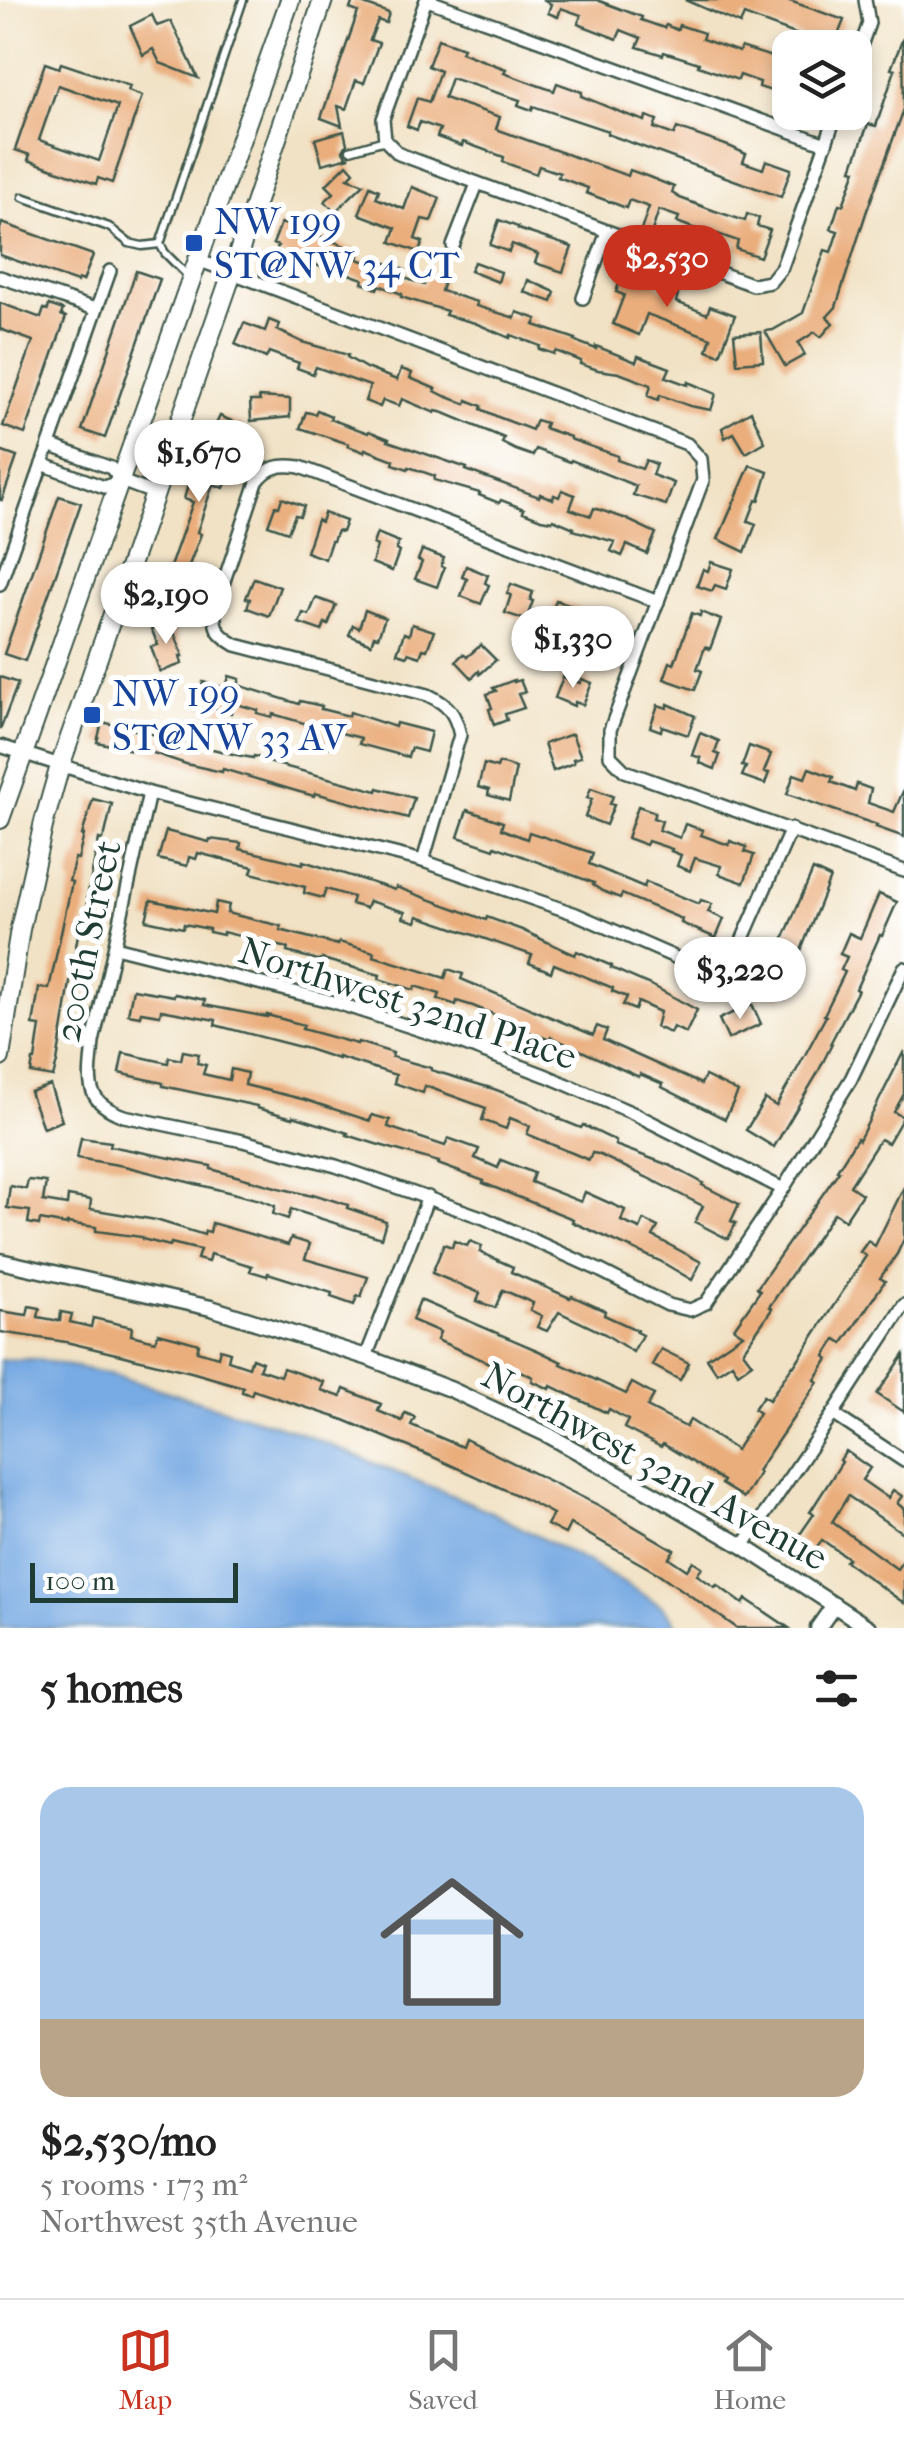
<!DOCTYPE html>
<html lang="en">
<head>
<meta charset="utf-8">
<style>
	body { margin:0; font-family:"IM FELL French Canon",serif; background:#f2f2f2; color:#222; height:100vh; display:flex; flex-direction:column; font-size:38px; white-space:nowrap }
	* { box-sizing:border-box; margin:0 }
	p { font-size:32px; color:#767676 }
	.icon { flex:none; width:55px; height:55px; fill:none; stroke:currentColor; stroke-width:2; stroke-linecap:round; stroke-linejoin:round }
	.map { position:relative; height:1628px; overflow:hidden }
	.drawer { display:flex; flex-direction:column; background:#fff; flex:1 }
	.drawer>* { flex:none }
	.tools { position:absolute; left:772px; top:30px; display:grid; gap:20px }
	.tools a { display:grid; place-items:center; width:100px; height:100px; border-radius:20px; background:#fff; box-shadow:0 5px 15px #0003; font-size:50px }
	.scale { position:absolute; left:30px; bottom:25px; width:208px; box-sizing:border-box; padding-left:10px; border:5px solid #1f3d34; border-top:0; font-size:28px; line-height:35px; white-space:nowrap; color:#1f3d34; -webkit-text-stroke:8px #fff; paint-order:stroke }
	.price { position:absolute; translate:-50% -85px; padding:0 22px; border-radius:35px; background:#fff; color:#222; font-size:32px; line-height:65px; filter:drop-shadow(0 2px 5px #0008) }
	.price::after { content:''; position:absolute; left:50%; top:60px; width:30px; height:22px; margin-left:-15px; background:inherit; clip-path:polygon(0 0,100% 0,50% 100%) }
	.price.selected { background:#c8321e; color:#fff }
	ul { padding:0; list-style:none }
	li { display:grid; align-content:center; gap:20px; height:530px; padding:0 40px }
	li+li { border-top:2px solid #e0e0e0 }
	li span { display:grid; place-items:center; height:310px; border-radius:30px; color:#555 }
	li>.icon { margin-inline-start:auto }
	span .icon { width:180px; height:180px; fill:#fffc; stroke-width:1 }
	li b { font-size:42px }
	h2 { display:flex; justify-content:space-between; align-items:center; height:120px; padding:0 40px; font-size:42px }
	.dock { display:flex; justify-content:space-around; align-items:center; height:140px; border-top:2px solid #e0e0e0; background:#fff; font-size:28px; color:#767676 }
	.dock a { display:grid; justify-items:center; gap:5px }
	.dock .selected { color:#c8321e }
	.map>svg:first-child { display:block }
	.water { fill:#78aae3; stroke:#4c748c; stroke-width:2.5 }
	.building { fill:#eaad7b; fill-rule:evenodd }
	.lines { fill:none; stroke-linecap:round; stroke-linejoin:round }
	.service-casing { stroke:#3e564a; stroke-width:11 }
	.minor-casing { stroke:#3e564a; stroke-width:16 }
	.tertiary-casing { stroke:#3e564a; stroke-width:19 }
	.primary-casing { stroke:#3e564a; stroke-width:22 }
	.service { stroke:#fff; stroke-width:6 }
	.minor { stroke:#fff; stroke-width:11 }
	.tertiary { stroke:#fff; stroke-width:14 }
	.primary { stroke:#fff; stroke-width:18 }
	.transit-dot { fill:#1a4fb4; stroke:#fff; stroke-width:4 }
	.labels { text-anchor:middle; stroke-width:10; stroke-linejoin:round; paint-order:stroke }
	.transit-label { font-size:38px; fill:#164399; stroke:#fff; text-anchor:start }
	.street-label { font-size:38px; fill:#1f3d34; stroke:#fff }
</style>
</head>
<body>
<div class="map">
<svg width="904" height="1628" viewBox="0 0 904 1628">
	<rect width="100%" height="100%" fill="#fff"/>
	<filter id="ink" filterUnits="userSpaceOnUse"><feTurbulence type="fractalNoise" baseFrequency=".01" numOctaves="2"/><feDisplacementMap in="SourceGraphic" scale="20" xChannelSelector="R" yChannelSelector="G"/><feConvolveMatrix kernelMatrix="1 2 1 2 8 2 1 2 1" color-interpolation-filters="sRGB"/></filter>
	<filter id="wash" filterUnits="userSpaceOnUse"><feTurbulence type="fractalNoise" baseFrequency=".0048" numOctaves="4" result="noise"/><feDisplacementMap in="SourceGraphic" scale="40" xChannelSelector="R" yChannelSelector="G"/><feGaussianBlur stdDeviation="2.25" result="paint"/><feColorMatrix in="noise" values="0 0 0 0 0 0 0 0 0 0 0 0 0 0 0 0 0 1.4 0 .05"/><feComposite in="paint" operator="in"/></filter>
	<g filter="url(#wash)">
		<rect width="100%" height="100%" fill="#f1e2c5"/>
		<!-- water -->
		<polygon class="water" points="35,1359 110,1374 293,1430 485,1509 591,1564 662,1606 679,1628 0,1628 0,1360"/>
		<g id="blocks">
			<!-- building -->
			<g class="building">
				<polygon points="353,0 389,13 386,23 378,20 370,40 379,43 364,83 356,80 346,109 338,106 342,126 321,118 358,12 350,9"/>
				<polygon points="543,0 597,0 642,17 641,20 664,28 666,25 677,30 679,25 704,33 702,39 739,52 741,47 790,63 790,97 759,87 760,82 740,75 738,80 698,66 699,63 664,52 663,55 637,47 641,38 621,30 617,39 578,24 581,15 561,8 558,17 548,13 551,4"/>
				<polygon points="685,0 787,0 844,20 833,48 744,15 740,24"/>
				<polygon points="152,15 157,26 171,21 198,78 160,63 153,49 143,55 130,26"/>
				<polygon points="903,38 904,109 866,213 836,307 827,317 833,323 821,337 815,332 798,343 805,355 785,366 765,331 773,330 803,313 825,250 831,252 838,231 831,229 839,204 843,205 856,170 852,169 868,124 876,126 895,70 891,69"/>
				<polygon points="438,39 463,48 461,52 476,58 506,69 504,73 534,84 554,91 557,83 582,92 581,96 625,114 645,121 646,116 657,120 654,128 674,135 677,128 731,147 746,154 743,162 763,169 766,160 791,169 781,197 607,134 608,131 533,106 532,110 518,105 520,100 451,78 444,98 500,117 496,129 628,176 630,170 649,177 674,187 672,193 680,198 715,211 745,221 747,214 759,218 757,226 770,230 760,257 736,249 738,241 718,234 717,237 677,222 679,217 659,210 650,237 640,233 649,207 629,200 626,208 616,204 586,193 588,188 558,177 560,173 539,166 536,174 503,162 504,157 463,142 462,146 437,137 440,129 420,122 417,130 407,126 417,98 429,102 440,71 428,66"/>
				<path d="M45,63L59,68L61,63L130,86L128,91L142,96L112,183L98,178L96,184L28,160L30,155L15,150ZM58,85L118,106L99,161L39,140Z"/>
				<polygon points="344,131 347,144 343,151 346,156 350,157 322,164 315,139"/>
				<polygon points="347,164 354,172 348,178 364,184 335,212 325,201 334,193 326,185"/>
				<polygon points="370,186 379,190 376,198 404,209 412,187 440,198 431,221 422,219 415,239 423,242 419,252 391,242 396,228 359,214"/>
				<polygon points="499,220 518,227 518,229 572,247 563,272 535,263 538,254 512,244 509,252 490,245"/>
				<polygon points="2,223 93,255 83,281 78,279 77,282 0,255 0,229"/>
				<polygon points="281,223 312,233 360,252 358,259 381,268 384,262 405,270 402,277 424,285 427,276 444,282 441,291 477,302 476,306 515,318 517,312 537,319 534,325 576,339 575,341 596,349 596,346 636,362 638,356 670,368 666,377 688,385 688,382 716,394 711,410 690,406 660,395 658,400 648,396 651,385 619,373 598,370 580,364 581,361 556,351 554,354 539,349 540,346 511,335 510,338 475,323 445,315 447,311 401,297 402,294 379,285 377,289 362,283 363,279 343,272 342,273 331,271 304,260 301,267 291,263 292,260 275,254 278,246 273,244"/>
				<polygon points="474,262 501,272 498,282 470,271"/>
				<polygon points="625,267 659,280 657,286 678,294 676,302 707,314 710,306 735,315 720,355 707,350 711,338 647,314 639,335 613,324 624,295 616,292"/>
				<polygon points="136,271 160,279 105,438 82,430"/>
				<polygon points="528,280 555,292 552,302 524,292"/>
				<polygon points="0,303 41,318 44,309 48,310 49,305 63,310 61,315 66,317 25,434 3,426 33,341 0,329"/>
				<polygon points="269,320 279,324 277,330 302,342 348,355 347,357 366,368 397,380 401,369 407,371 412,373 410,378 436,389 435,391 445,396 466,404 467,400 482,406 481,409 498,417 532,430 536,420 546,423 544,428 570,437 570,439 618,456 617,460 642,469 646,460 656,464 652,475 674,483 666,505 633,495 636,486 571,460 570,462 536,449 533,456 516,450 502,443 504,438 444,413 436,411 435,413 402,399 399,406 383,400 380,407 365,401 370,386 316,367 313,374 297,368 299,363 269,352 266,358 235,344 244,323 265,331"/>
				<polygon points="761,332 763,361 737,363 734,334"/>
				<polygon points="259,397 290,399 290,417 251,421 250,401 260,401"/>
				<polygon points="317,410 331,416 330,419 368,433 369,431 389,439 388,441 467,468 466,470 539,497 540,494 553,499 554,495 559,497 562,490 575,495 570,509 591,516 594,508 624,518 656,533 647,554 627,545 622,556 611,551 615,542 573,530 574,528 553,519 552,521 541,519 523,512 524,509 501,500 499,503 479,495 480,493 434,480 435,476 409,467 408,469 393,464 394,460 365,449 364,452 348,446 349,444 300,428 306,412 315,414"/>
				<polygon points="751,411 765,442 746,453 734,433 725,438 722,428"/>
				<polygon points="220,416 243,426 237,440 233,439 218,475 228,478 224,488 213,484 197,532 201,534 188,568 177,606 161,601 163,591 159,590 167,567 170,567 193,502 184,499 190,478 194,466 199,468 209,444 207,443"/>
				<polygon points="0,451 17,457 2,500 0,500"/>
				<polygon points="750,465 768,472 759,501 756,500 748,521 756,524 745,552 718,539"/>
				<polygon points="59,496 81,503 25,661 4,654"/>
				<polygon points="282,498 304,506 300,516 295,515 288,532 268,525 275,506 279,507"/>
				<polygon points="324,513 346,521 342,532 337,531 333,541 331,541 325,559 306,552 317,520 321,522"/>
				<polygon points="377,533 399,542 396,550 399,552 392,571 372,563 377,546 373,544"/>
				<polygon points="422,550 444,558 441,566 444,568 437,587 415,579 422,562 418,560"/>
				<polygon points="711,562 733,569 726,589 715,585 712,591 697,586 703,569 708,571"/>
				<polygon points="466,566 488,575 485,583 489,585 481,604 461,596 467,579 462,577"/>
				<polygon points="254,578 280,587 269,616 247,608 250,599 246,598"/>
				<polygon points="511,584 533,592 530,600 533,601 526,620 505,613 511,595 507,594"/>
				<polygon points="316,598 336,605 328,625 325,623 322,631 299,623 303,613 309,615"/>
				<polygon points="556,600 611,621 607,629 611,630 604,650 551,630 556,612 552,611"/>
				<polygon points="365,610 385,618 378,637 374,636 371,644 349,635 353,625 359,628"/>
				<polygon points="701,612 721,620 710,649 705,647 697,669 702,671 695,690 664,679 670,662 674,664 692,613 700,616"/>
				<polygon points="170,621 183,656 180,656 182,664 160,672 151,647 158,645 151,628"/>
				<polygon points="412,624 434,631 427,650 423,649 420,657 408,653 407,656 397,653 404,633 409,635"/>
				<polygon points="481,645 496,660 480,674 479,671 472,678 456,661 463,654 467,657"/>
				<polygon points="229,676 240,679 238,685 299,704 300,701 322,706 321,709 349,716 350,712 395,727 396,723 431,732 426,752 411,748 408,757 359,744 361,738 333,731 329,747 317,744 319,736 308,733 311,725 273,714 272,717 257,713 258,710 233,703 231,713 197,704 203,682 226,688"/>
				<polygon points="0,677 18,683 1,728 0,728"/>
				<polygon points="563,677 580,683 582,679 592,683 583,705 575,702 574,706 555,698"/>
				<polygon points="514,680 514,682 520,680 525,692 518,694 524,708 505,714 507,720 494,725 489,709 492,708 487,694 496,691 493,688"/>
				<polygon points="668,704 695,716 688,735 662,726 661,731 650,727 658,705 667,708"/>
				<polygon points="102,722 237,755 253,758 254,756 269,760 268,762 377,791 378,788 414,798 408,818 315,793 314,796 296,791 223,769 222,772 186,764 133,746 132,750 97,742"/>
				<polygon points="700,733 719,741 715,753 720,755 715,769 700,763 701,758 692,755"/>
				<polygon points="572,734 581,757 573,759 574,763 553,771 544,744"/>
				<polygon points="749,746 771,754 764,772 769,773 765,784 742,776 746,767 742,766"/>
				<polygon points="499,763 516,768 509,801 488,795 489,790 478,787 484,764 497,768"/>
				<polygon points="809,768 833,777 831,782 855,791 857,784 871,789 868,803 894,812 904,789 904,837 876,827 877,825 787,794 794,774 805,778"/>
				<polygon points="591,788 613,796 610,804 614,805 606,825 585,817 592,799 587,798"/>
				<polygon points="93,799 112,804 105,834 102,840 99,839 87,897 89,898 80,935 78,934 57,1062 53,1077 31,1073 33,1060 35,1060 40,1026 33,1025 39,988 49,989 72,882 69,881 75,858 78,859 84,835 82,835"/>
				<polygon points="638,806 655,812 653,818 662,821 659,830 680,838 685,824 703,830 701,835 729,845 730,841 747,847 745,852 754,855 744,883 719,874 721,866 695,858 690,871 677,866 681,855 671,851 672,849 648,841 646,845 627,838"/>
				<polygon points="467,810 503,822 501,829 527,839 529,832 593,853 589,864 644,887 646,882 699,904 701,900 712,904 708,912 724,919 716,938 681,923 682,919 622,894 620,898 602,891 593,885 594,883 495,846 494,849 458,837"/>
				<polygon points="166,831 209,842 210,839 241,843 240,849 303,864 303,861 395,890 396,887 486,920 487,917 522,930 575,955 577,951 612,966 611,968 655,987 697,1010 686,1033 673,1027 670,1033 656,1027 660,1012 638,1002 635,1010 623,1005 627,997 612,991 613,988 554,964 551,972 529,963 532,955 471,934 418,916 416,922 403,918 405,912 369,901 366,908 351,904 353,897 326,889 323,898 304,893 305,887 251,873 253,867 198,853 196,859 189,857 187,866 158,859"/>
				<polygon points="813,870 830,878 782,998 766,991 785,944 782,942"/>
				<polygon points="879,894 897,902 882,936 880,935 856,989 858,990 830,1044 832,1044 816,1076 774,1147 746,1130 765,1099 776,1106 799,1066 826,1016 824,1015 845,972 841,970 847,957 840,954 849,933 860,938"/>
				<polygon points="151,900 214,914 216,902 229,905 227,913 281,926 280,930 338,945 339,942 374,952 373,956 445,978 448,969 463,974 461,979 593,1035 597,1026 607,1030 603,1040 701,1084 705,1076 738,1092 725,1119 662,1087 663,1084 640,1074 639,1077 551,1037 550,1040 516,1027 517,1024 473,1006 457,1001 456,1005 438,999 440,994 415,986 414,990 379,979 380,975 322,959 322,961 287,952 288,948 223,932 223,935 209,932 209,929 184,924 183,928 146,920"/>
				<polygon points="133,989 174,996 175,994 205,1000 204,1005 267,1017 267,1015 304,1025 302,1029 357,1044 358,1042 393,1053 392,1057 431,1068 431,1070 494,1089 528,1102 560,1118 559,1119 581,1128 583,1125 610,1138 616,1142 615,1145 671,1166 703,1183 702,1185 739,1204 731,1221 736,1223 728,1239 695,1222 703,1206 646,1177 598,1154 592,1153 589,1160 527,1134 530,1126 510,1118 506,1129 482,1120 486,1108 425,1086 423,1093 394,1083 396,1075 338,1057 338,1059 308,1049 215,1025 216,1020 161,1010 160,1015 141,1012 140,1016 128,1014"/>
				<polygon points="752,1004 761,1024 728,1039 719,1019"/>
				<polygon points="183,1051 199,1054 197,1063 206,1065 203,1074 229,1080 231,1069 247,1073 245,1085 306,1100 370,1121 372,1115 390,1120 388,1127 445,1146 448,1138 479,1149 475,1158 498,1168 501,1160 534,1173 531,1182 581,1202 585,1192 625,1210 621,1221 640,1229 644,1220 658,1227 653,1236 701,1262 692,1280 660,1261 572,1222 573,1219 483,1183 484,1181 438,1164 439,1162 376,1144 347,1135 348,1133 293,1116 293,1118 257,1108 257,1106 163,1086 163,1083 119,1073 123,1053 168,1063 169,1057 181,1060"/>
				<polygon points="904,1051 904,1094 894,1112 903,1117 888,1143 880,1139 850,1186 862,1194 845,1220 834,1213 769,1307 772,1309 743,1351 752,1363 738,1373 732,1363 717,1373 707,1358 743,1334 734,1328 760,1291 757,1288 839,1171 837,1170 857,1138 859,1140"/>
				<polygon points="50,1085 62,1121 43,1128 30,1092"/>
				<polygon points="81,1138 111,1142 110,1146 211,1166 211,1169 279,1188 312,1196 313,1194 348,1205 347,1208 386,1221 381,1238 291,1209 288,1219 273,1214 275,1206 260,1200 124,1166 77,1158"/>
				<polygon points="28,1180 46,1182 43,1201 67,1205 68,1196 91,1200 90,1209 156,1220 204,1235 205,1231 210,1232 212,1223 288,1245 291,1238 310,1244 305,1259 368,1277 361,1297 357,1296 354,1305 331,1297 332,1293 268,1273 267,1276 250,1271 252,1266 232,1260 210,1254 208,1262 197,1259 200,1250 171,1243 170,1246 142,1239 142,1237 96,1231 96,1227 67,1223 67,1225 40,1220 39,1225 28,1223 30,1211 7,1208 10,1186 26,1189"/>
				<polygon points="904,1187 904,1239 897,1254 880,1278 885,1281 843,1343 836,1339 825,1356 828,1359 815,1380 818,1382 757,1471 759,1473 744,1498 721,1484 723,1481 663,1444 661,1447 624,1428 628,1420 609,1409 607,1413 551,1386 550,1389 532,1381 533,1377 514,1368 512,1373 437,1340 440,1332 412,1320 420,1300 539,1351 562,1362 561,1364 626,1394 632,1383 654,1395 647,1407 686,1427 690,1420 736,1450 759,1413 754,1409 763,1396 769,1400 793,1365 794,1366 866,1256 860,1252 868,1241 875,1246"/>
				<polygon points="454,1241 467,1246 470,1241 482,1246 480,1252 513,1267 511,1272 570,1298 572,1296 605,1311 604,1315 637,1330 636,1332 642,1335 633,1352 605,1334 559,1312 547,1331 537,1327 542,1316 530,1310 533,1303 503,1290 495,1308 477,1301 480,1293 432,1273 444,1244 452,1247"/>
				<polygon points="29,1306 40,1308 38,1317 60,1321 61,1312 72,1314 70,1322 91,1327 93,1318 132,1327 131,1335 155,1341 158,1333 174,1337 199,1344 197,1351 218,1357 220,1349 230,1352 228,1360 249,1367 252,1358 262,1362 259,1369 280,1376 283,1368 324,1382 321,1390 341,1397 344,1389 381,1404 378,1411 402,1421 405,1413 415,1417 411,1425 462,1447 465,1439 598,1505 674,1550 669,1558 687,1570 693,1561 702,1567 697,1575 715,1587 717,1585 743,1604 746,1599 789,1628 737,1628 659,1574 570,1524 565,1534 547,1525 553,1514 519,1496 433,1457 344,1420 253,1390 251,1395 242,1392 243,1387 191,1372 66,1342 0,1332 0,1311 27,1315"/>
				<polygon points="661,1349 689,1363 680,1380 652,1365"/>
				<polygon points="904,1355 904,1412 877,1394"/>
				<polygon points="846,1451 870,1468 862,1480 888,1498 893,1490 902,1496 897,1503 904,1509 904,1534 848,1496 832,1522 897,1569 904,1559 904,1603 845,1561 848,1558 822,1540 814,1552 796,1540 814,1514 810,1512 842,1462 840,1460"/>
			</g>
		</g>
	</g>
	<g filter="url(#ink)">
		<use href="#blocks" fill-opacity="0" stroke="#3e564a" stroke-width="2.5"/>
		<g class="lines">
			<defs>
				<g id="service">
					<polyline points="350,150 385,140"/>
					<polyline points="23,197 109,227 129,243 142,246 160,244"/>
					<polyline points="187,275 165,253 160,244 243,0"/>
				</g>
				<g id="minor">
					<polyline points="426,0 383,119 385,140 399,154 753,285 770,282 782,267 837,112"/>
					<polyline points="427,0 826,144"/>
					<polyline points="855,63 869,23 865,0"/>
					<polyline points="453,246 477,184"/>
					<polyline points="198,260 687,444 701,459 703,480 610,730 610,756 625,771 904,871"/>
					<polyline points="0,277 95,309"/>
					<polyline points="583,298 607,232"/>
					<polyline points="49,445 111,468 121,481 156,494"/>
					<polyline points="42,464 104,487 121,481"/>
					<polyline points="0,584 110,271"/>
					<polyline points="0,746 149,793 423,861 576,914 702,969 718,969 737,952 791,829"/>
					<path d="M149,793L93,1042C90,1080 82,1101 124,1116L243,1141L336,1166L484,1218L599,1270L668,1305L690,1310L706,1303L783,1189L851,1079L904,968"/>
					<path d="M423,861L460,735C455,713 449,705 428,695L236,645C219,635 213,629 215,608L257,482C268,466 281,464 300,467L658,602"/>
					<polyline points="115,947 334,1002 463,1044 547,1076 635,1114 783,1189"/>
					<polyline points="366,1357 428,1197"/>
					<polyline points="833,1414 904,1461"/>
					<polyline points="743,1546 833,1414 904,1305"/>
				</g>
				<g id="tertiary">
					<polyline points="0,1261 211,1308 366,1357 452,1390 548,1435 657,1496 743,1546 869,1628"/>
					<polyline points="818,1628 834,1605"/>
				</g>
				<g id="primary">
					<polyline points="0,819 290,0"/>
					<polyline points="0,1057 20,929 44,822 60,766 232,273 323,0"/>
				</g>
			</defs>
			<!-- service casing -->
			<use href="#service" class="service-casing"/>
			<!-- minor casing -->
			<use href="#minor" class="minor-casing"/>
			<!-- tertiary casing -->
			<use href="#tertiary" class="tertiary-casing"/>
			<!-- primary casing -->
			<use href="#primary" class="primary-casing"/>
			<!-- service -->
			<use href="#service" class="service"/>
			<!-- minor -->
			<use href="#minor" class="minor"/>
			<!-- tertiary -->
			<use href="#tertiary" class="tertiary"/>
			<!-- primary -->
			<use href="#primary" class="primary"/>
		</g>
	</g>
	<!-- markers -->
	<g class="transit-dot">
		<rect x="184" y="233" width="20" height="20" rx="5"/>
		<rect x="82" y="705" width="20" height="20" rx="5"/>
	</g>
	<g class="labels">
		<!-- transit labels -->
		<g class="transit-label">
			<text x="214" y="234">NW 199<tspan x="214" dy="44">ST@NW 34 CT</tspan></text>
			<text x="112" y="706">NW 199<tspan x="112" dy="44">ST@NW 33 AV</tspan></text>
		</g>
		<!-- street labels -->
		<g class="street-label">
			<text transform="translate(87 941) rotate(-78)" y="13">200th Street</text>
			<text transform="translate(408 1003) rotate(18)" y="13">Northwest 32nd Place</text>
			<text transform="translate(655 1466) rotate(29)" y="13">Northwest 32nd Avenue</text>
		</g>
	</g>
</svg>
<div class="tools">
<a><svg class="icon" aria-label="layers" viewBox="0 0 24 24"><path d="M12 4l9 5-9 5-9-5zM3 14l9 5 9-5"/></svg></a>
</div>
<div class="scale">100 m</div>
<b class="price selected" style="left:667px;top:310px">$2,530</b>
<b class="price" style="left:199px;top:505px">$1,670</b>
<b class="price" style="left:166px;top:647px">$2,190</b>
<b class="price" style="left:573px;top:691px">$1,330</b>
<b class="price" style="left:740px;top:1022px">$3,220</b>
</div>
<section class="drawer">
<h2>5 homes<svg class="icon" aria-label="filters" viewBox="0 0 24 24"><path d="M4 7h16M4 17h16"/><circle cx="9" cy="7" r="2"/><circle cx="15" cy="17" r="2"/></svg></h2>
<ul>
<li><span style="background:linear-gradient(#a9c7e8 75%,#b9a48a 0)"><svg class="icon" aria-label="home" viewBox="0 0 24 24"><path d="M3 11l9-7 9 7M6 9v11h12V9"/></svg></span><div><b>$2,530/mo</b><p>5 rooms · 173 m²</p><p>Northwest 35th Avenue</p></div></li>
</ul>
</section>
<nav class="dock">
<a class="selected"><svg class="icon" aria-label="map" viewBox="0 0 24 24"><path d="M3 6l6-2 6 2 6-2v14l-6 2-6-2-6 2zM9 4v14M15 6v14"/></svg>Map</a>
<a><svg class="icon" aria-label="saved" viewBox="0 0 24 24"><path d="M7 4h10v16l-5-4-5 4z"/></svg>Saved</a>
<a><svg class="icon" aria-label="home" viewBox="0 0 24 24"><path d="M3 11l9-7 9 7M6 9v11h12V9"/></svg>Home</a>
</nav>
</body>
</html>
